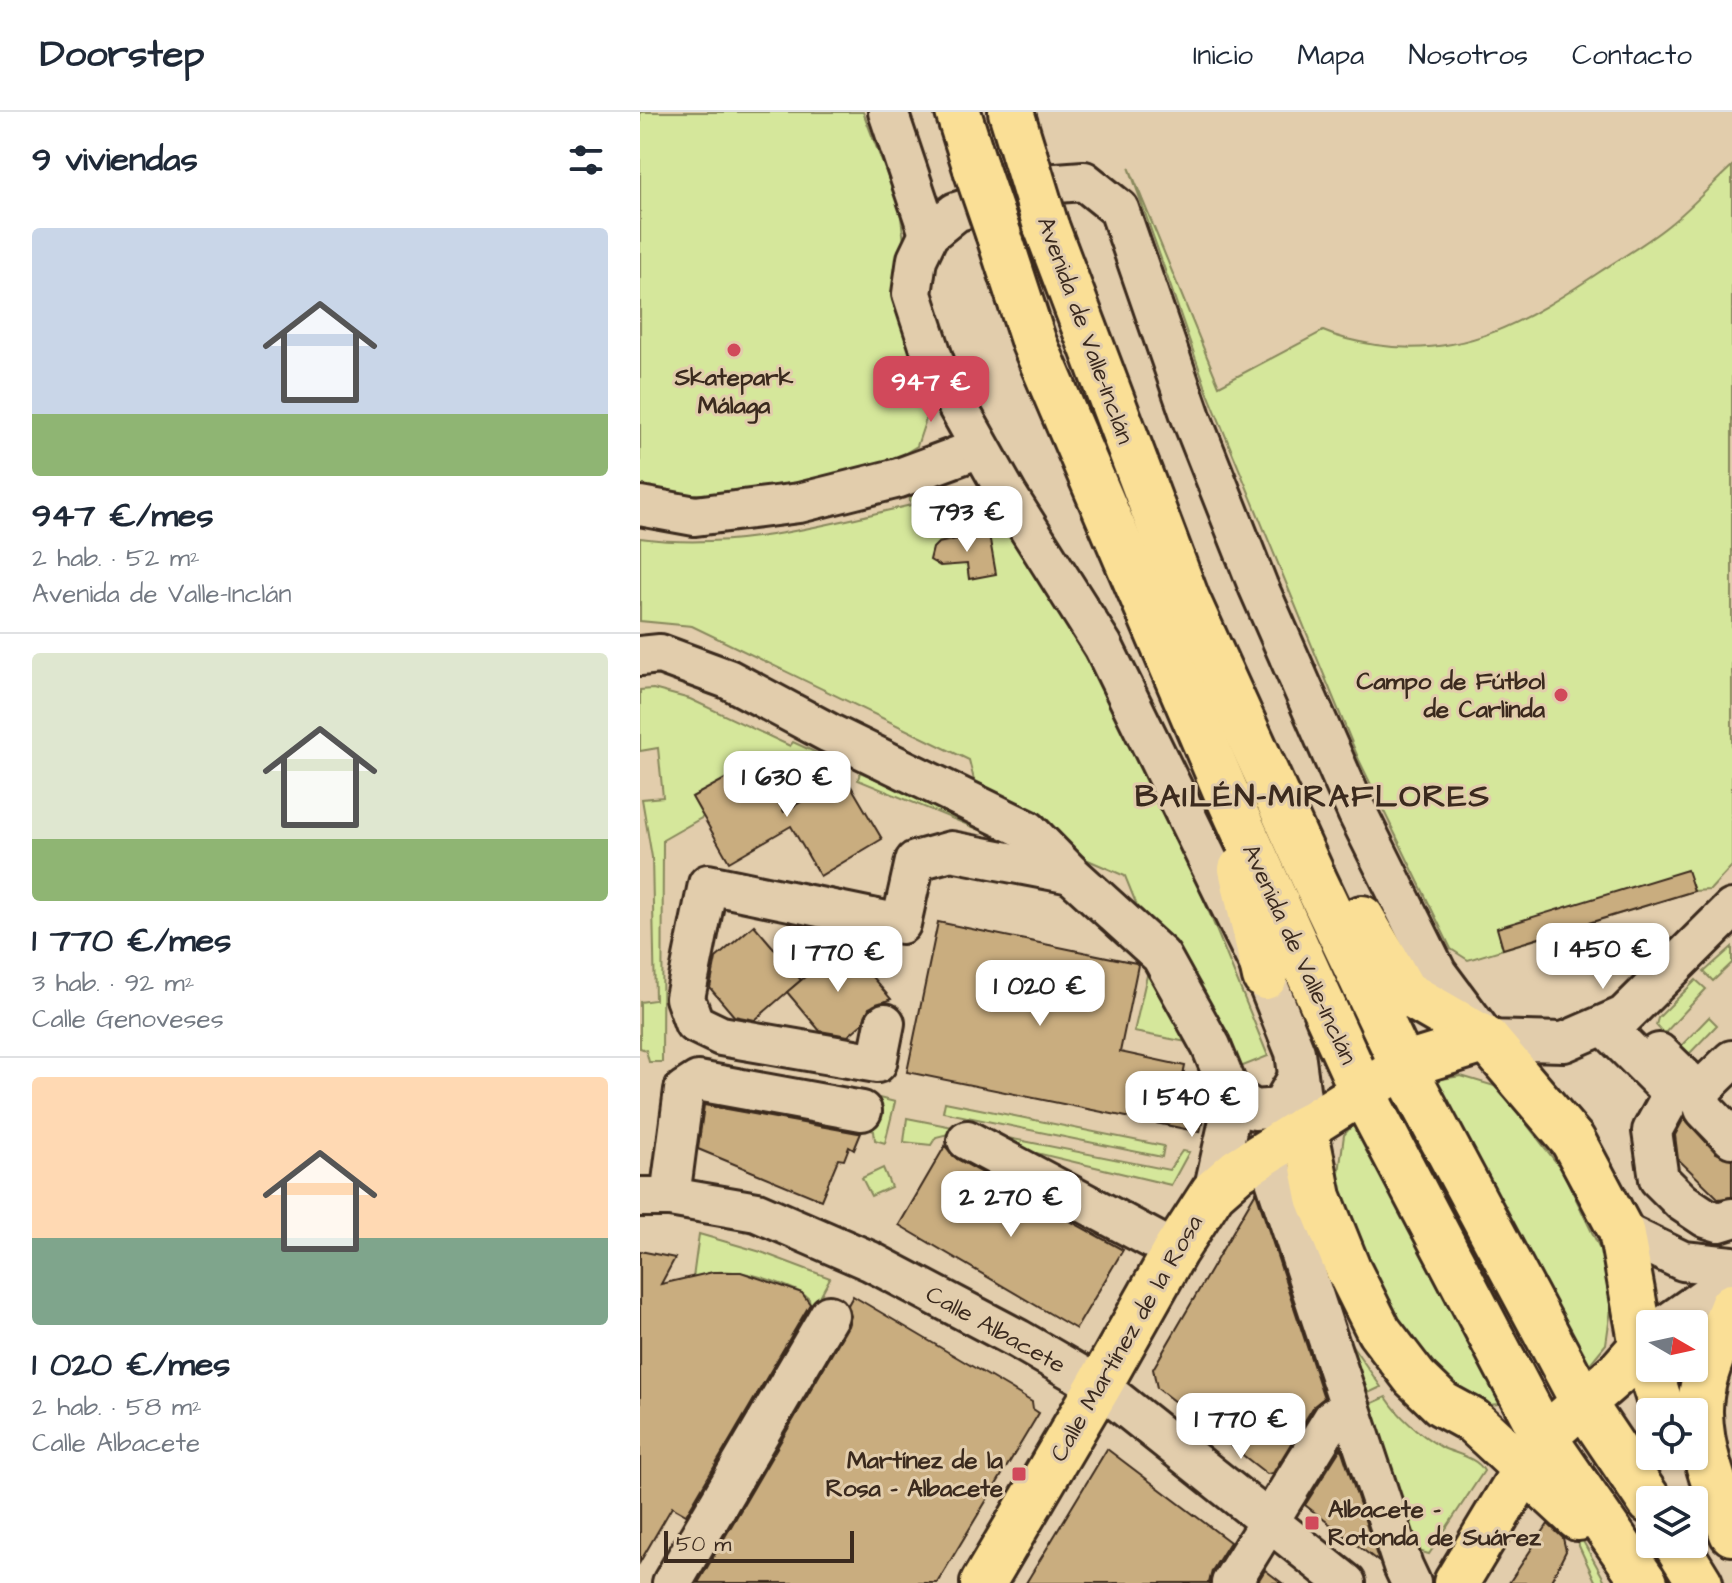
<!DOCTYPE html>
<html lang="es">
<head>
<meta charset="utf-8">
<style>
	body { margin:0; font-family:"Architects Daughter",sans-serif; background:#f6f6f7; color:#1f2937; height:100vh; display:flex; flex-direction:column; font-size:30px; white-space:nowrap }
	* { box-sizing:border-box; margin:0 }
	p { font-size:26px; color:#747a83 }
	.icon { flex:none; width:44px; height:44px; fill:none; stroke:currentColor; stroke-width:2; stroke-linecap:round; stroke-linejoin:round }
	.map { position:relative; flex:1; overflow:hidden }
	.panel { display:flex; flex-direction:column; background:#fff; width:640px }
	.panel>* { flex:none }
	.needle { width:52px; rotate:99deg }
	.controls { position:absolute; left:996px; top:1198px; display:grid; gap:16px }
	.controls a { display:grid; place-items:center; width:72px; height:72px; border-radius:8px; background:#fff; box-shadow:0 2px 6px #0004; font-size:40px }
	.scale { position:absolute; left:24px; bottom:20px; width:190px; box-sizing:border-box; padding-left:8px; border:4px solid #3b2a1e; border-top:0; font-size:22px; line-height:28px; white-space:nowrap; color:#3b2a1e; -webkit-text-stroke:6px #e2cdac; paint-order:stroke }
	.price { position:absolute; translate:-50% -68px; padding:0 18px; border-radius:16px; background:#fff; color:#222; font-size:26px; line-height:52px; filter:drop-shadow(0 2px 4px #0008) }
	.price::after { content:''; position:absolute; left:50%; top:48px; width:24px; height:18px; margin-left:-12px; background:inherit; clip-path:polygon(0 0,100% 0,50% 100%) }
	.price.active { background:#d1495b; color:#fff }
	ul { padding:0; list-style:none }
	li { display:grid; align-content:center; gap:16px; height:424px; padding:0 32px }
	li+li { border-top:2px solid #e0e1e3 }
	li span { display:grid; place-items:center; height:248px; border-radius:8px; color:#555 }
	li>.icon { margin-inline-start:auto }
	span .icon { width:144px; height:144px; fill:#fffc; stroke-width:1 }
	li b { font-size:34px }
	h2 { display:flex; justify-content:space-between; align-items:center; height:96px; padding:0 32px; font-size:34px }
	header { display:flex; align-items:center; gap:48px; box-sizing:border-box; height:112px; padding:0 40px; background:#fff; border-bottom:2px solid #e0e1e3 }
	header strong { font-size:38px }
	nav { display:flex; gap:44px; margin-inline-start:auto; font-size:28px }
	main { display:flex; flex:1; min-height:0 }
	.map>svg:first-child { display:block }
	.green { fill:#d5e79b; stroke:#88885c; stroke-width:2 }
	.building { fill:#c9ad7f; stroke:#3b2a1e; stroke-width:2 }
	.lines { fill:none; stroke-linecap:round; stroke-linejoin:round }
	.minor-casing { stroke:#3b2a1e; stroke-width:44 }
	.major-casing { stroke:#3b2a1e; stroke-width:50 }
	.minor { stroke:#e2cdac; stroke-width:38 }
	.major { stroke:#fadf96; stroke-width:44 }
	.major-bridge-casing { stroke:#3b2a1e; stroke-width:50; stroke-linecap:butt }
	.major-bridge { stroke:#fadf96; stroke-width:44 }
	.poi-dot { fill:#d1495b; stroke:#e2cdac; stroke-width:3 }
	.labels { text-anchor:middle; stroke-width:6; stroke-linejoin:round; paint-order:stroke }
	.street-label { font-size:24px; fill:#3b2a1e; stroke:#e2cdac }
	.poi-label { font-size:24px; font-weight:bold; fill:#3b2a1e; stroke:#e2cdac; text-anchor:end }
	.district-label { font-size:32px; font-weight:bold; letter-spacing:2px; fill:#3b2a1e; stroke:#e2cdac }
</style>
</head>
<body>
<header>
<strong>Doorstep</strong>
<nav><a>Inicio</a><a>Mapa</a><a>Nosotros</a><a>Contacto</a></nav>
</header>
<main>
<section class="panel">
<h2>9 viviendas<svg class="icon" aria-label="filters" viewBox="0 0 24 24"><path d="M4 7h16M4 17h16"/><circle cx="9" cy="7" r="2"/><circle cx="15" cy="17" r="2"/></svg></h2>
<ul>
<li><span style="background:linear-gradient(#c9d6e8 75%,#8fb573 0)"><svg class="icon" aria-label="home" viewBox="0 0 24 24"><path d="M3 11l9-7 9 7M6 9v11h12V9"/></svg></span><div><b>947 €/mes</b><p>2 hab. · 52 m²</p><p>Avenida de Valle-Inclán</p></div></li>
<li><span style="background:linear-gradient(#dfe7d0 75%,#8fb573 0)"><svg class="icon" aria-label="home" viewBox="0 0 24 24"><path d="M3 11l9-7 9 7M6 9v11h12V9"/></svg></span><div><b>1 770 €/mes</b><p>3 hab. · 92 m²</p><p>Calle Genoveses</p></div></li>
<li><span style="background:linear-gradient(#ffd9b3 65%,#7fa58c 0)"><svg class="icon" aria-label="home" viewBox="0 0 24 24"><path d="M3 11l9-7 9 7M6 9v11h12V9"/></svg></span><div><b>1 020 €/mes</b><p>2 hab. · 58 m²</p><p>Calle Albacete</p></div></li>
</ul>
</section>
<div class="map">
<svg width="1092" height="1471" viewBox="0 0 1092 1471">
	<rect width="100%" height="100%" fill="#e2cdac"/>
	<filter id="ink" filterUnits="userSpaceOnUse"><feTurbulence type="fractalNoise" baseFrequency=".0125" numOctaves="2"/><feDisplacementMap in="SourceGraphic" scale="16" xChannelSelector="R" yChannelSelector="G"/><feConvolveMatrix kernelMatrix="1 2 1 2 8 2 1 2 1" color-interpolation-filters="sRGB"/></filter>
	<g filter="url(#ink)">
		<!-- green -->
		<g class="green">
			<path d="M0,0H223L260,97L280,261L288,301L277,334L246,353C175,366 70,394 0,377Z"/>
			<path d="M1092,54V754L1070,778L1053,779L828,848L811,837L719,648L567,279L489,55L579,274L683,219C701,227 717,230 736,233C824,247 888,208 958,161C982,145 1007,131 1029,113C1052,95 1071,73 1092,54Z"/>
			<path d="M306,380C343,385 352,402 376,429L499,637L560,778L628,944L598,956L500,801L485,764L441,745L335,672L329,648L52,514L0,509V426C93,439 181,414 271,393L269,383Z"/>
			<polygon points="13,577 50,587 150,634 153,630 207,655 204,662 114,649 99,658 101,661 52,685 63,705 23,728 22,950 9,950 6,938 0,936 0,890 15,888 12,745 2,687 23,685 18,636 0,639 0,578"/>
			<polygon points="220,660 387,731 384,736 218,668"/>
			<polygon points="1092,835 1092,851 1073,869 1064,860"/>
			<polygon points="508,859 547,925 547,930 494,920"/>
			<polygon points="1056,868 1066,877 1024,922 1016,913 1018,906"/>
			<polygon points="1069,905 1077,913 1051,940 1047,943 1038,937"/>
			<polygon points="821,964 858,975 922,1058 962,1141 971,1197 966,1232 949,1253 789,969"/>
			<polygon points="235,985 255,990 245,1031 235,1028 234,1019 223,1015"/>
			<polygon points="305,990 524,1034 522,1045 303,1000"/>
			<polygon points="720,1004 872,1291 847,1293 813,1277 771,1231 712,1126 698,1068 704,1023"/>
			<polygon points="267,1006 529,1058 542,1039 549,1040 531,1073 312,1021 296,1025 291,1033 264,1030"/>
			<polygon points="243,1056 251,1075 231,1084 222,1066"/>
			<path d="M59,1122L121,1140L190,1166L171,1201L169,1187L162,1181C128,1166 90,1150 53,1166Z"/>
			<polygon points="693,1206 741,1275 722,1284"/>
			<path d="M746,1285C760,1306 779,1322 801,1335C815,1342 837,1345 844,1359L789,1442L778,1439L726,1294Z"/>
			<polygon points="938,1420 966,1471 956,1471 939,1434"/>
		</g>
		<!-- building -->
		<g class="building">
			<polygon points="348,417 356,462 329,467 327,452 300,454 290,448 293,436 298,431 322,426 321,422"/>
			<polygon points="114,651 144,700 205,664 242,727 180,764 151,714 89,750 52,685"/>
			<polygon points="1047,758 1054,779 863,837 857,816"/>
			<polygon points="298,810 496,851 498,853 480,940 545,954 538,988 566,994 560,1020 267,960"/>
			<polygon points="114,813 161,868 115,908 94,904 70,876 76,846"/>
			<polygon points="204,832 251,887 229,896 223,911 208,924 180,919 147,880"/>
			<polygon points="64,993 218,1021 221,1021 214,1038 209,1035 204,1048 198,1047 181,1088 58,1037"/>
			<polygon points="1044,1006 1076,1041 1092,1047 1092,1085 1079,1087 1038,1047 1035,1023"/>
			<polygon points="305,1034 317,1047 483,1138 436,1217 259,1113"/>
			<polygon points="616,1080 684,1286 674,1294 633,1361 627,1362 517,1276 513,1257"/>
			<polygon points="0,1139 35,1146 21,1172 73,1160 101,1160 162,1181 170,1192 46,1403 32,1395 0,1450"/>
			<polygon points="213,1184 369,1276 392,1290 393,1297 399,1301 297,1471 58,1471 208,1214 211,1204 208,1193"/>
			<polygon points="701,1336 739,1450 665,1393"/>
			<polygon points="467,1337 590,1430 572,1459 569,1471 386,1471"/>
			<polygon points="908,1412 923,1426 926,1439 910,1471 869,1471"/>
			<polygon points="625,1458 642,1471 617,1471"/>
		</g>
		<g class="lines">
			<defs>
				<g id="minor">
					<polyline points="248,0 289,122"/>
					<polyline points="0,394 55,404 159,391 259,366 340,336"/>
					<polyline points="0,544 20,542 88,567 189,621 388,718 431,762 521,844 571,934 591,983 588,1013 573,1080"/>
					<polyline points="245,911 237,951 81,924 54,911 45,886 68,772 261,812 275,749 311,739 431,762"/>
					<polyline points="964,913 1028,977 1028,990 1012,1019 1019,1067 1042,1090 1066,1106 1079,1110 1092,1106"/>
					<polyline points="1019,941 1059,980 1064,997 1092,1026"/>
					<polyline points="1059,980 1092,948"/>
					<polyline points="591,983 614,998 640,996 658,965"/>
					<polyline points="665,1015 655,940 625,865 463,534 368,384 297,258 272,182 277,147 289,122 316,100 403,72 444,69 479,97 551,305 618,474 717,700 797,861 847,928 924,930 984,904 1092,797"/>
					<polyline points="327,1028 535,1139"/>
					<polyline points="626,1040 763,1454 771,1471"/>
					<polyline points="0,1085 30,1085 117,1100 230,1149 378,1227 459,1274 706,1471"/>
					<polyline points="30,1085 44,978 58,969 222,999"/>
					<polyline points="981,1119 1043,1149 1092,1154"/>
					<polyline points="1027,1212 1092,1166"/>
					<polyline points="32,1471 189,1203"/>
					<polyline points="591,1471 693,1306 712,1307"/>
				</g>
				<g id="major">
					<polyline points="318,0 336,57"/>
					<polyline points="371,0 384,42"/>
					<polyline points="406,114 547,487 675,769 763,954 944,1292 1010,1390"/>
					<polyline points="358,121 394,231 586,680 722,979 904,1325 1005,1471"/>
					<polyline points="601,757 625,865"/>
					<polyline points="722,806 764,880 847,928 933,1029 981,1119 1002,1234 1023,1300"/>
					<polyline points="665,1015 679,1085 708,1157 739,1219 775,1266 802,1292 833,1309 938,1406"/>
					<path d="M1092,1194C1080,1227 1059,1265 1060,1301C1061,1343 1078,1382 1092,1421"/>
					<polyline points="1036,1432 1060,1471"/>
					<polyline points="343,1471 459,1274 535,1139 573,1080 598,1058 763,954 847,928"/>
					<polyline points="816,1471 904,1325 980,1259 1002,1234"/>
				</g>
			</defs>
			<!-- minor casing -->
			<use href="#minor" class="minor-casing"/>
			<!-- major casing -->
			<use href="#major" class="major-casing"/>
			<!-- minor -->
			<use href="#minor" class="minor"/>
			<!-- major -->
			<use href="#major" class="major"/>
			<defs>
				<g id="major-bridge">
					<polyline points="384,42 406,114"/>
					<polyline points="336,57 358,121"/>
				</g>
			</defs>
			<!-- major-bridge casing -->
			<use href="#major-bridge" class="major-bridge-casing"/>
			<!-- major-bridge -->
			<use href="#major-bridge" class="major-bridge"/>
		</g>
	</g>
	<!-- markers -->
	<g class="poi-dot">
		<circle cx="94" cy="238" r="8"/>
		<circle cx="921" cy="583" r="8"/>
		<rect x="371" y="1354" width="16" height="16" rx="4"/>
		<rect x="664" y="1403" width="16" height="16" rx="4"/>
	</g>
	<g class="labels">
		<!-- street labels -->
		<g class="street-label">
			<text transform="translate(446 218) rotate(70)" y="8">Avenida de Valle-Inclán</text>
			<text transform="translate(660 842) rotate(65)" y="8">Avenida de Valle-Inclán</text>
			<text transform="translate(356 1217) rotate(29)" y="8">Calle Albacete</text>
			<text transform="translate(486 1226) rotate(-60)" y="8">Calle Martínez de la Rosa</text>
		</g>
		<!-- poi labels -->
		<g class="poi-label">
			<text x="94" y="273" text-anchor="middle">Skatepark<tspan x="94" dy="28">Málaga</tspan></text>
			<text x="905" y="577">Campo de Fútbol<tspan x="905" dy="28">de Carlinda</tspan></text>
			<text x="363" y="1356">Martínez de la<tspan x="363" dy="28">Rosa - Albacete</tspan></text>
			<text x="688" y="1405" text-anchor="start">Albacete -<tspan x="688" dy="28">Rotonda de Suárez</tspan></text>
		</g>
		<!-- district labels -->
		<g class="district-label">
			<text x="673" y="694">BAILÉN-MIRAFLORES</text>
		</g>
	</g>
</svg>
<div class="controls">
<a><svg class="needle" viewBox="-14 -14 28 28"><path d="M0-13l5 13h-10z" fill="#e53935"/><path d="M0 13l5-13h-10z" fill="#747a83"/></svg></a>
<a><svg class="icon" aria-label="locate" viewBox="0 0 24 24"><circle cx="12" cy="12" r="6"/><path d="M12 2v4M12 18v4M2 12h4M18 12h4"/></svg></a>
<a><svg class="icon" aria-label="layers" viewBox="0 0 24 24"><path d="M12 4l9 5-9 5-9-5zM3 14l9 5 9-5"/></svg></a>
</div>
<div class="scale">50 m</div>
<b class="price active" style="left:291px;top:312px">947 €</b>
<b class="price" style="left:327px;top:442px">793 €</b>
<b class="price" style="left:147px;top:707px">1 630 €</b>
<b class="price" style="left:963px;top:879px">1 450 €</b>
<b class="price" style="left:198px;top:882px">1 770 €</b>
<b class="price" style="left:400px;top:916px">1 020 €</b>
<b class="price" style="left:552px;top:1027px">1 540 €</b>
<b class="price" style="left:371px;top:1127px">2 270 €</b>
<b class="price" style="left:601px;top:1349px">1 770 €</b>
</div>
</main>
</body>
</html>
